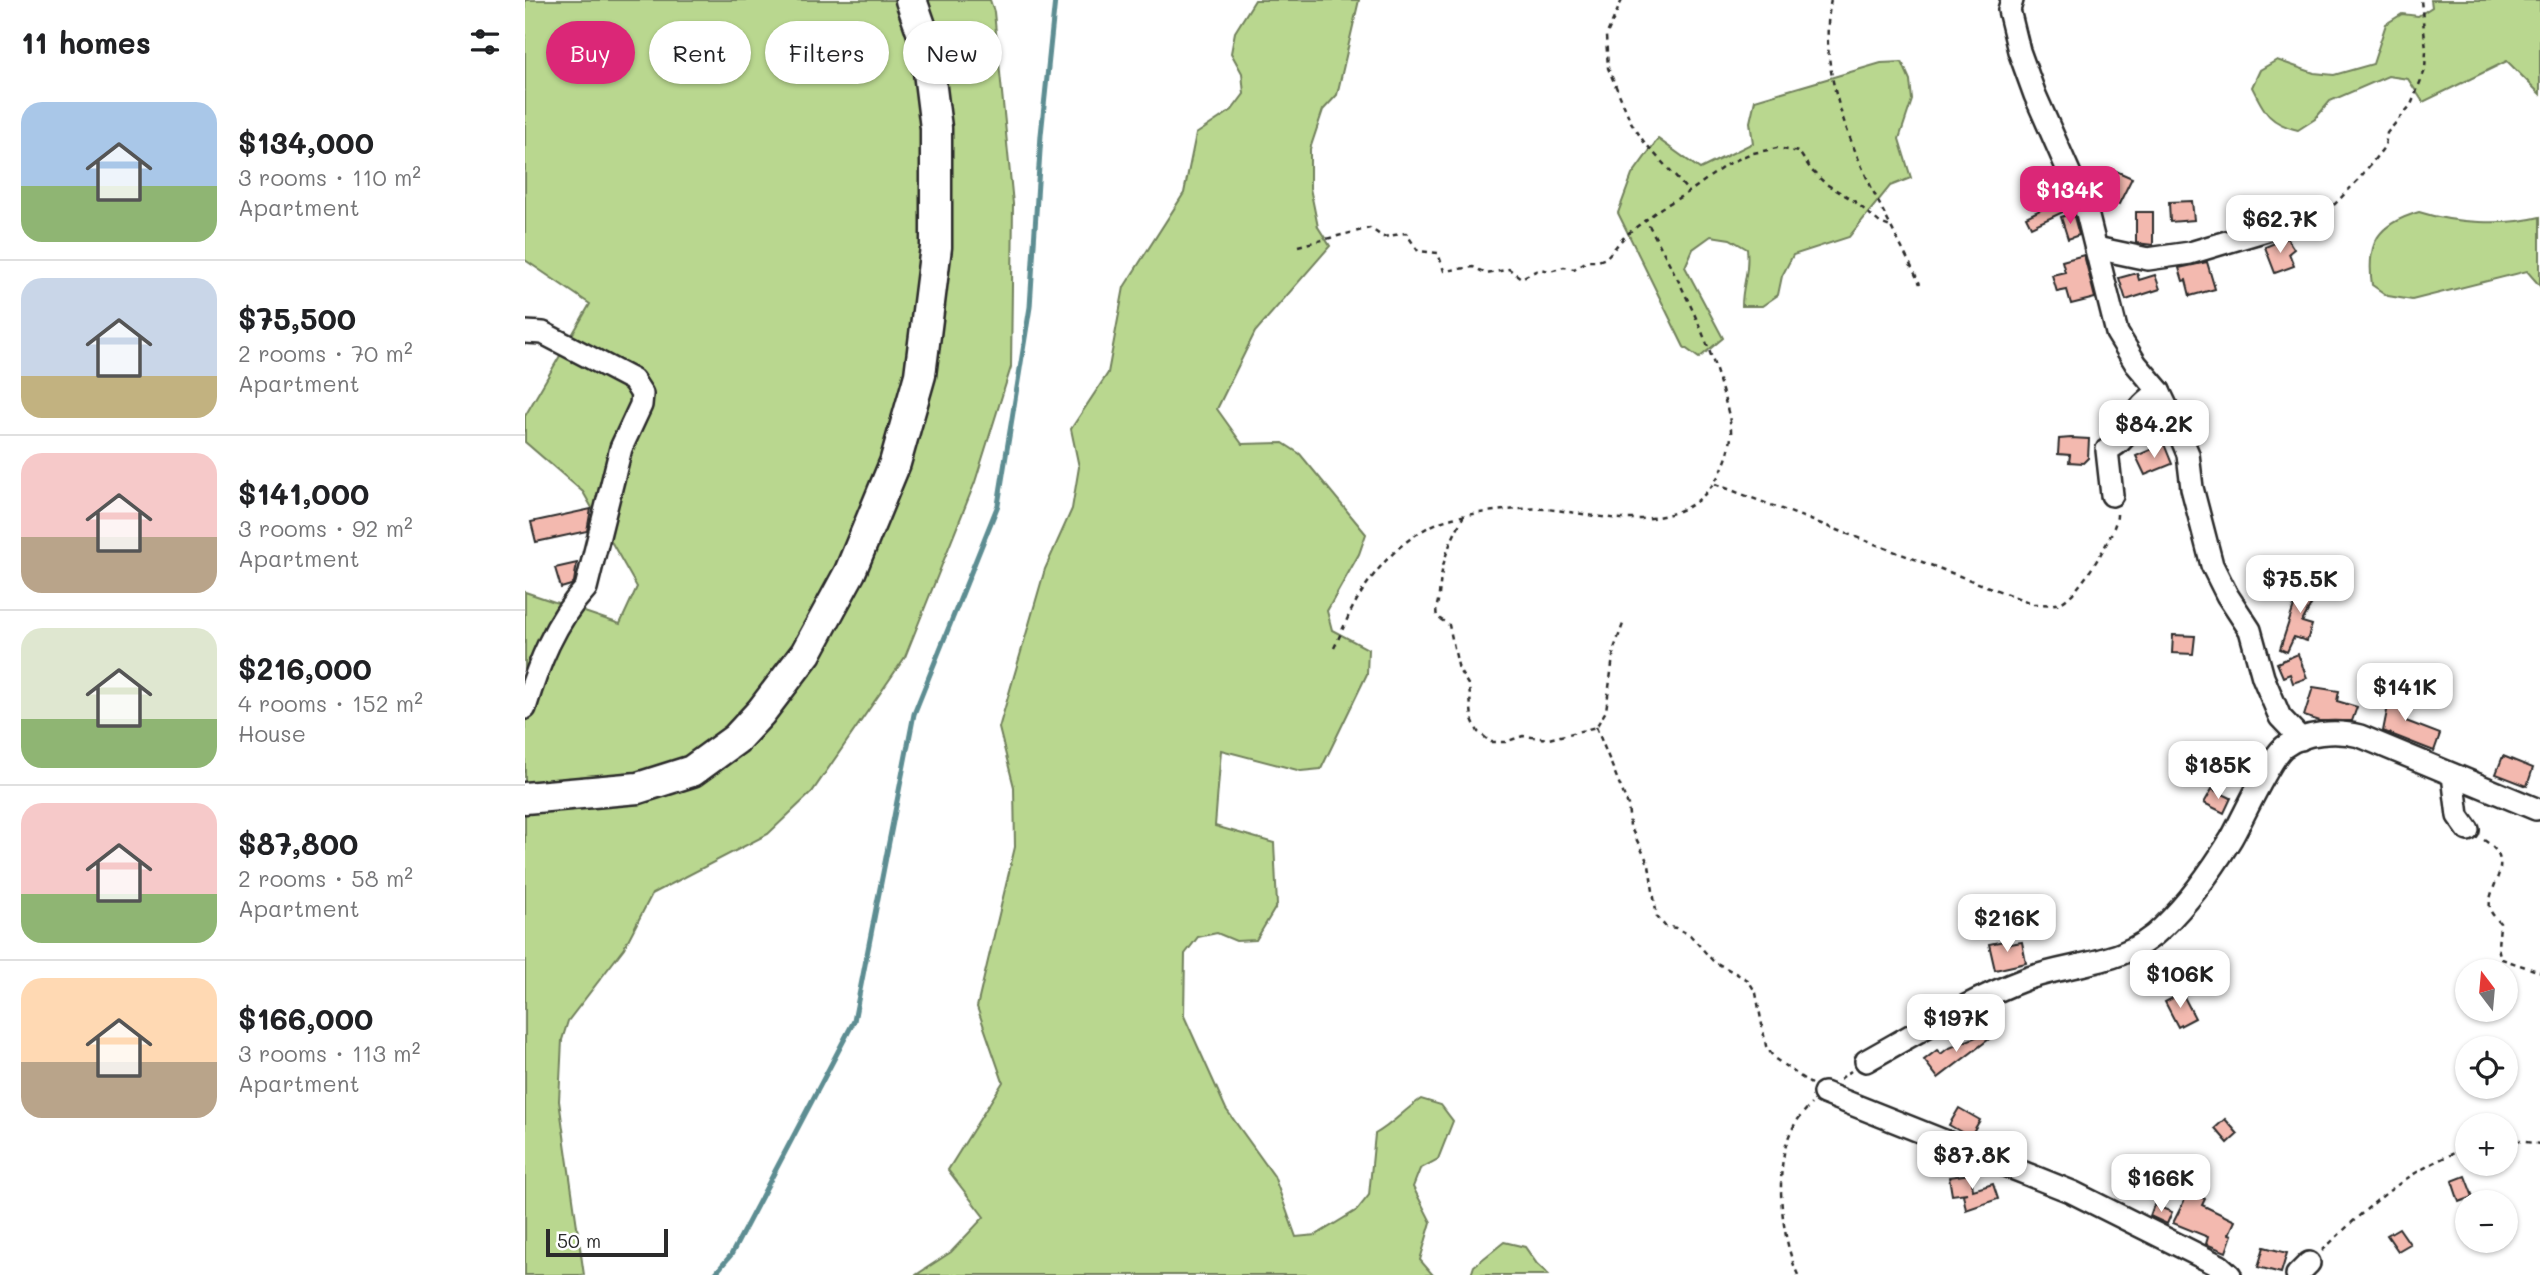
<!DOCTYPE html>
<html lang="en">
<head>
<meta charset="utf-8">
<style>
	body { margin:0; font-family:Mali,sans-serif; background:#f2f2f2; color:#202124; height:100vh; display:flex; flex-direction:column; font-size:26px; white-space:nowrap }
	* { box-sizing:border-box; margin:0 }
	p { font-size:23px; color:#757577 }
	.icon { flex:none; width:38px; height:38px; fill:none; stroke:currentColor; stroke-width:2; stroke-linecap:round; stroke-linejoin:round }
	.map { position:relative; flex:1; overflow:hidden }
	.side { display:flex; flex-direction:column; background:#fff; width:525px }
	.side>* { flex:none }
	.top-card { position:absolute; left:21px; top:21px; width:665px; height:63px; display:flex; gap:14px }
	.needle { width:46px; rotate:344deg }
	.controls { position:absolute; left:1930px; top:959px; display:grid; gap:14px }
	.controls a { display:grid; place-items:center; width:63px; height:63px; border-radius:50%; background:#fff; box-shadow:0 2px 5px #0004; font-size:35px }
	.scale { position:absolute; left:21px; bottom:18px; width:122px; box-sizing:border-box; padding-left:7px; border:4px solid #2b2b2b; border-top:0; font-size:19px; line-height:24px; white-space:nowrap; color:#2b2b2b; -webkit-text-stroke:5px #fff; paint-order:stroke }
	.price { position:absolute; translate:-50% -60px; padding:0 16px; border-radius:14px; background:#fff; color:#222; font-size:23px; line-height:46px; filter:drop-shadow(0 2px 4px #0008) }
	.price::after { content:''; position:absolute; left:50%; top:42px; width:21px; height:16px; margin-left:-10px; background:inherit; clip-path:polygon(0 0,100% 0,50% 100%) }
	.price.current { background:#db2777; color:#fff }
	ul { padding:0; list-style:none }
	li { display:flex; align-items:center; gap:21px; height:175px; padding:0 21px }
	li+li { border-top:2px solid #e0e0e0 }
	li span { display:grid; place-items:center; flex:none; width:196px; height:140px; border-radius:21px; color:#555 }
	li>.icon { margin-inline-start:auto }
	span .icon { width:84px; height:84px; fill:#fffc; stroke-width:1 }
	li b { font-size:30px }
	h2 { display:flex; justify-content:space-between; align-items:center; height:84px; padding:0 21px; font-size:30px }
	.pill { padding:0 24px; border-radius:32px; background:#fff; box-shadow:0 2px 5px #0004; font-size:24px; line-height:63px }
	.pill.current { background:#db2777; color:#fff }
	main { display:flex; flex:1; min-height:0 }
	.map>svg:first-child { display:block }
	.green { fill:#b9d78f; stroke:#72815d; stroke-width:2 }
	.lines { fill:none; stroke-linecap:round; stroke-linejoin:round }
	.stream { stroke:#5d8d92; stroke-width:5 }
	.building { fill:#f3b9af; stroke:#2b2b2b; stroke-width:2 }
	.minor-casing { stroke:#2b2b2b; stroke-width:26 }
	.highway-casing { stroke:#2b2b2b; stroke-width:35 }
	.path { stroke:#2b2b2b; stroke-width:2.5; stroke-dasharray:5 5; stroke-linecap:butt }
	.minor { stroke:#fff; stroke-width:21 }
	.highway { stroke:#fff; stroke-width:30 }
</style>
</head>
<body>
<main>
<section class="side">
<h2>11 homes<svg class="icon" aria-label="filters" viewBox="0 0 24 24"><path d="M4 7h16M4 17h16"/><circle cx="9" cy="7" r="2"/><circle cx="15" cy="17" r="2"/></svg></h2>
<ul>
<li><span style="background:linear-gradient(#a9c7e8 60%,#8fb573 0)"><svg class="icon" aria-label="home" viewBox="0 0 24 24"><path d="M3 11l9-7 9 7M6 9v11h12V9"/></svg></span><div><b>$134,000</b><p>3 rooms · 110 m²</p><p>Apartment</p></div></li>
<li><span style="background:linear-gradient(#c9d6e8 70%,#c2b280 0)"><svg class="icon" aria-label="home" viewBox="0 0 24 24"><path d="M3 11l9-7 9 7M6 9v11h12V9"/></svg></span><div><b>$75,500</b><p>2 rooms · 70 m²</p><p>Apartment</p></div></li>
<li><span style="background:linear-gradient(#f6c9c9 60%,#b9a48a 0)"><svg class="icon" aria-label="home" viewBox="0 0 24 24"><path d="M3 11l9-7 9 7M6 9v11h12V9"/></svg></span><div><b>$141,000</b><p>3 rooms · 92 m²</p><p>Apartment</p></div></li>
<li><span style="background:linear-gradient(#dfe7d0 65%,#8fb573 0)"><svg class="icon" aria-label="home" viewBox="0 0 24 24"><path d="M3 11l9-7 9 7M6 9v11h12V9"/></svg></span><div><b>$216,000</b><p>4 rooms · 152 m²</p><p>House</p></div></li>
<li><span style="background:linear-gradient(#f6c9c9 65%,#8fb573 0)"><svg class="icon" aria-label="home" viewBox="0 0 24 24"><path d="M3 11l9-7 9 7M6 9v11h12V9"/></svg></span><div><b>$87,800</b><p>2 rooms · 58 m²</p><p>Apartment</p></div></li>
<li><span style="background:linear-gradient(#ffd9b3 60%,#b9a48a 0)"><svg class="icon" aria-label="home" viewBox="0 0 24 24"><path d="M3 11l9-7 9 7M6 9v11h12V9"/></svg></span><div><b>$166,000</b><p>3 rooms · 113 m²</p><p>Apartment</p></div></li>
</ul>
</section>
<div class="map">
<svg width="2015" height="1275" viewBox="0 0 2015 1275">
	<rect width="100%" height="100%" fill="#fff"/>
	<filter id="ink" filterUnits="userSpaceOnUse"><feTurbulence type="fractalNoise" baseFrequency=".0143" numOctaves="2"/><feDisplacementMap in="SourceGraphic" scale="14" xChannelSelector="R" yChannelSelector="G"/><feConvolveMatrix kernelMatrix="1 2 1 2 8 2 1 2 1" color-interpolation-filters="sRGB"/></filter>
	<g filter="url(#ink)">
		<!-- green -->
		<g class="green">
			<polygon points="0,0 465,0 469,12 488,204 486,367 450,482 380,657 287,792 243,834 127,894 99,948 43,1021 37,1040 34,1101 59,1275 0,1275 0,592 95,624 112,587 58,492 0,442 0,416 65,304 0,260"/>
			<path d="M730,0H834L812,95L798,110L785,149V188L793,227L805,246L730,332L692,409L717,444L758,443L775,454L841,534L834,554L802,611L807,630L843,649L842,674L796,769L776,771L696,750L690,826L749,843L752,905L731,940L711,941L692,933L673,937L660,954L659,1016L701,1109L749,1176L771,1237L791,1235L832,1210L844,1195L850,1134C868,1124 879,1110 896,1099L916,1105L928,1121L913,1159L895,1169L888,1187L906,1222L895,1260L908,1275H391L426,1252L459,1217L423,1170L478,1082L452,1007L490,847L489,787L474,728L520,569L547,509L554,467L546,429L583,373L599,287L659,193L671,134L707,110L719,94L717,73L706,53L710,32Z"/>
			<path d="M1906,0H2015V94L1982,61L1898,102L1883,79L1863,76L1805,101L1790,119L1773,130C1744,123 1740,113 1727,87L1735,70L1752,60L1789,73L1809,75L1848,64L1861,24L1877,14L1893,16L1907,7Z"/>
			<path d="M1377,62L1385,80L1387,100L1374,139L1386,178L1365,186L1324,237L1268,255L1257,276L1253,295L1237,306H1217C1217,283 1225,273 1222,249L1205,239L1186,236L1168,249L1160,267L1198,338L1174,358L1159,347L1093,213L1107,175L1133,139L1175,169L1228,143L1225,122L1230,100L1356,63Z"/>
			<path d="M1894,212C1928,223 1980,226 2015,217V286L2002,271L1887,300L1863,296L1847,285C1841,242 1853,224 1894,212Z"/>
			<polygon points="979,1242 1000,1247 1012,1264 1024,1275 946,1275 949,1266"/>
		</g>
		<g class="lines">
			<!-- stream -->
			<polyline class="stream" points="189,1275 206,1255 329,1021 389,714 473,505 505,307 516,135 530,0"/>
		</g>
		<!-- building -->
		<g class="building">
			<polygon points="1591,171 1607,178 1594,204 1571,194 1579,177 1587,181"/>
			<polygon points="1535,200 1540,211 1506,227 1501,217"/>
			<polygon points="1667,201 1669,220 1645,222 1644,202"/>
			<polygon points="1611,212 1628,212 1628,245 1611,243"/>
			<polygon points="1548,213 1554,235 1543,239 1536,217"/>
			<polygon points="1762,238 1769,249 1764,253 1769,266 1750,273 1740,247"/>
			<polygon points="1559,255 1570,298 1546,304 1542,290 1532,292 1527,275 1540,272 1537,261"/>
			<polygon points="1682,262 1690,289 1665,296 1661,280 1658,281 1654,268"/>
			<polygon points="1612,273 1614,280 1630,275 1635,289 1601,300 1594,278"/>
			<polygon points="1546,438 1564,439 1563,458 1558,463 1544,462 1545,455 1533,454 1534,439"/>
			<polygon points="1639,444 1647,464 1620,475 1611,456"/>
			<polygon points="66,509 62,531 11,542 6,522"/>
			<polygon points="52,563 49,582 46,585 36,588 30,568"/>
			<polygon points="1781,579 1796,586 1777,622 1787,625 1782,641 1769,637 1762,652 1755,649 1772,597"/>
			<polygon points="1648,635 1670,636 1668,654 1647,653"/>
			<polygon points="1773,654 1782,678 1768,683 1765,674 1758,677 1752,663"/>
			<polygon points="1788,687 1814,691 1812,701 1832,707 1827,721 1795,721 1779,716"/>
			<polygon points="1858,690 1879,691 1877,714 1882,715 1881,721 1915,734 1909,751 1858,731 1863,706 1857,706"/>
			<polygon points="1978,756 2008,768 2002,786 1971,774"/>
			<polygon points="1687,789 1706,798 1699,813 1679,803"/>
			<polygon points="1484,940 1485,944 1497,942 1501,963 1470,970 1464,944"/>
			<polygon points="1657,993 1670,1018 1653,1027 1640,1002"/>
			<polygon points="1470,1029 1472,1033 1413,1078 1399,1060 1412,1050 1416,1054 1422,1049"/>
			<polygon points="1434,1108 1455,1120 1445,1137 1424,1125"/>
			<polygon points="1700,1119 1713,1134 1703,1143 1690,1128"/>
			<polygon points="1446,1174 1448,1190 1468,1184 1473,1199 1441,1210 1438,1194 1442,1193 1427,1195 1424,1177"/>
			<polygon points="1940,1176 1948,1197 1934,1202 1927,1181"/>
			<polygon points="1664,1191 1680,1199 1677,1205 1710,1221 1704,1234 1707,1235 1701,1252 1681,1244 1683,1237 1648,1223"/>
			<polygon points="1629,1205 1647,1212 1642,1224 1625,1216"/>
			<polygon points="1874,1228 1885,1244 1873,1251 1862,1235"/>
			<polygon points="1739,1247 1762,1253 1756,1273 1733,1267"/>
		</g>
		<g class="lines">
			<defs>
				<g id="minor">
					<polyline points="1487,0 1484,10 1494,51 1510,95 1562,213 1592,333 1611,364 1634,391 1655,435 1663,454 1667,488 1687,565 1702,595 1725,630 1738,677 1755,717 1776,739"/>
					<polyline points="1571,248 1623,259 1665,253 1765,223"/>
					<path d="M0,332L18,333L108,380L117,394L116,405L96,448L61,588C30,621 13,665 0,708"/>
					<path d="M1587,495L1582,450C1604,439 1602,430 1613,411C1617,403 1627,397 1634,391"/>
					<polyline points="1928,775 1933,816 1943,830"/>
					<path d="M1341,1061C1393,1032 1445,1000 1501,979C1548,962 1601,965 1638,927C1664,902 1687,870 1706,839C1717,820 1745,758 1759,747C1779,732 1812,730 1835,736L2011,809"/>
					<polyline points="1299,1093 1547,1192 1695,1266 1705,1275"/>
					<polyline points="1772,1275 1784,1263"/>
				</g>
				<polyline id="highway" points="0,798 113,788 167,771 211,739 236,712 281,653 325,572 370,463 395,375 411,247 411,128 400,40 386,0"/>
			</defs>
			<!-- minor casing -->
			<use href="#minor" class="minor-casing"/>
			<!-- highway casing -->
			<use href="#highway" class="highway-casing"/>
			<!-- path -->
			<g class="path">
				<polyline points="1097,0 1081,36 1083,68 1106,122 1119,142 1164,192"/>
				<path d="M1306,0C1287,94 1355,202 1395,284"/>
				<polyline points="1781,217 1810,204 1834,179 1860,146 1862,133 1886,105 1900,70 1901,50 1896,0"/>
				<polyline points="773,246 845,228 858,237 881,233 893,251 913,253 919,271 948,267 962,274 984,269 996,278 1015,269 1025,271 1039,267 1049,269 1062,261 1073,261 1081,258 1101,235 1136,208 1164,192 1201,165 1224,154 1252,148 1274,152 1287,171 1301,184 1328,200 1355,223 1368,228"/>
				<path d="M1190,484L1509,604C1517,604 1530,606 1537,602C1554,594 1593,531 1592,514"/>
				<path d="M939,515C923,547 917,559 914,595C913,604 910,609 912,617L924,625L934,670L944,686L947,719L953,732L966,742H980L998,736L1024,739L1071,727L1081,711L1089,649L1098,624"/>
				<path d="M809,648C817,632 823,615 832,600C850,568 881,535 915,522C937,513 996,507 1020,509C1048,511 1075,519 1104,519C1129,520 1159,514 1178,496C1194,480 1207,454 1206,430C1205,415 1199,398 1195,384C1179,326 1150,273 1121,220"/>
				<polyline points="1071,727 1103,805 1105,826 1124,865 1132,917 1140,926 1151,928 1165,935 1188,961 1223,980 1231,993 1241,1046 1249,1058 1286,1084"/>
				<path d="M1959,840C1994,863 1961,885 1965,909C1966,914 1972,919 1975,923C1975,936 1970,947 1977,959L2015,972"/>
				<polyline points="1315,1079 1326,1071"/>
				<polyline points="1981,1139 2015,1144"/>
				<path d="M1797,1251C1843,1206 1881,1171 1942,1148"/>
				<path d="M1273,1275C1256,1238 1247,1162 1269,1126C1273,1118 1280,1111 1286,1104"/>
			</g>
			<!-- minor -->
			<use href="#minor" class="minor"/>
			<!-- highway -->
			<use href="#highway" class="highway"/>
		</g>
	</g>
</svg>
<div class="controls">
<a><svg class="needle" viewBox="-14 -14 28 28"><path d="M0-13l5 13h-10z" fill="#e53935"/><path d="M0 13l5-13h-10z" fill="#757577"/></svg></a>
<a><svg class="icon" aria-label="locate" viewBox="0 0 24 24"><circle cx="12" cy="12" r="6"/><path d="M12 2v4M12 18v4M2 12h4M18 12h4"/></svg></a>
<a>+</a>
<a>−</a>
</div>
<div class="scale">50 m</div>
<b class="price current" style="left:1545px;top:226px">$134K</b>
<b class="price" style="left:1755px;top:255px">$62.7K</b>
<b class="price" style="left:1629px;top:460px">$84.2K</b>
<b class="price" style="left:1775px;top:615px">$75.5K</b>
<b class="price" style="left:1880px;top:723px">$141K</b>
<b class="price" style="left:1693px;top:801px">$185K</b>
<b class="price" style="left:1482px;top:954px">$216K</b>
<b class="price" style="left:1655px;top:1010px">$106K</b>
<b class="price" style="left:1431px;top:1054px">$197K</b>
<b class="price" style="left:1447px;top:1191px">$87.8K</b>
<b class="price" style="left:1636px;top:1214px">$166K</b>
<div class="top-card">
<a class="pill current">Buy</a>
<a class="pill">Rent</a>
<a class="pill">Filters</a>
<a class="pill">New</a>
</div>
</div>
</main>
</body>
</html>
